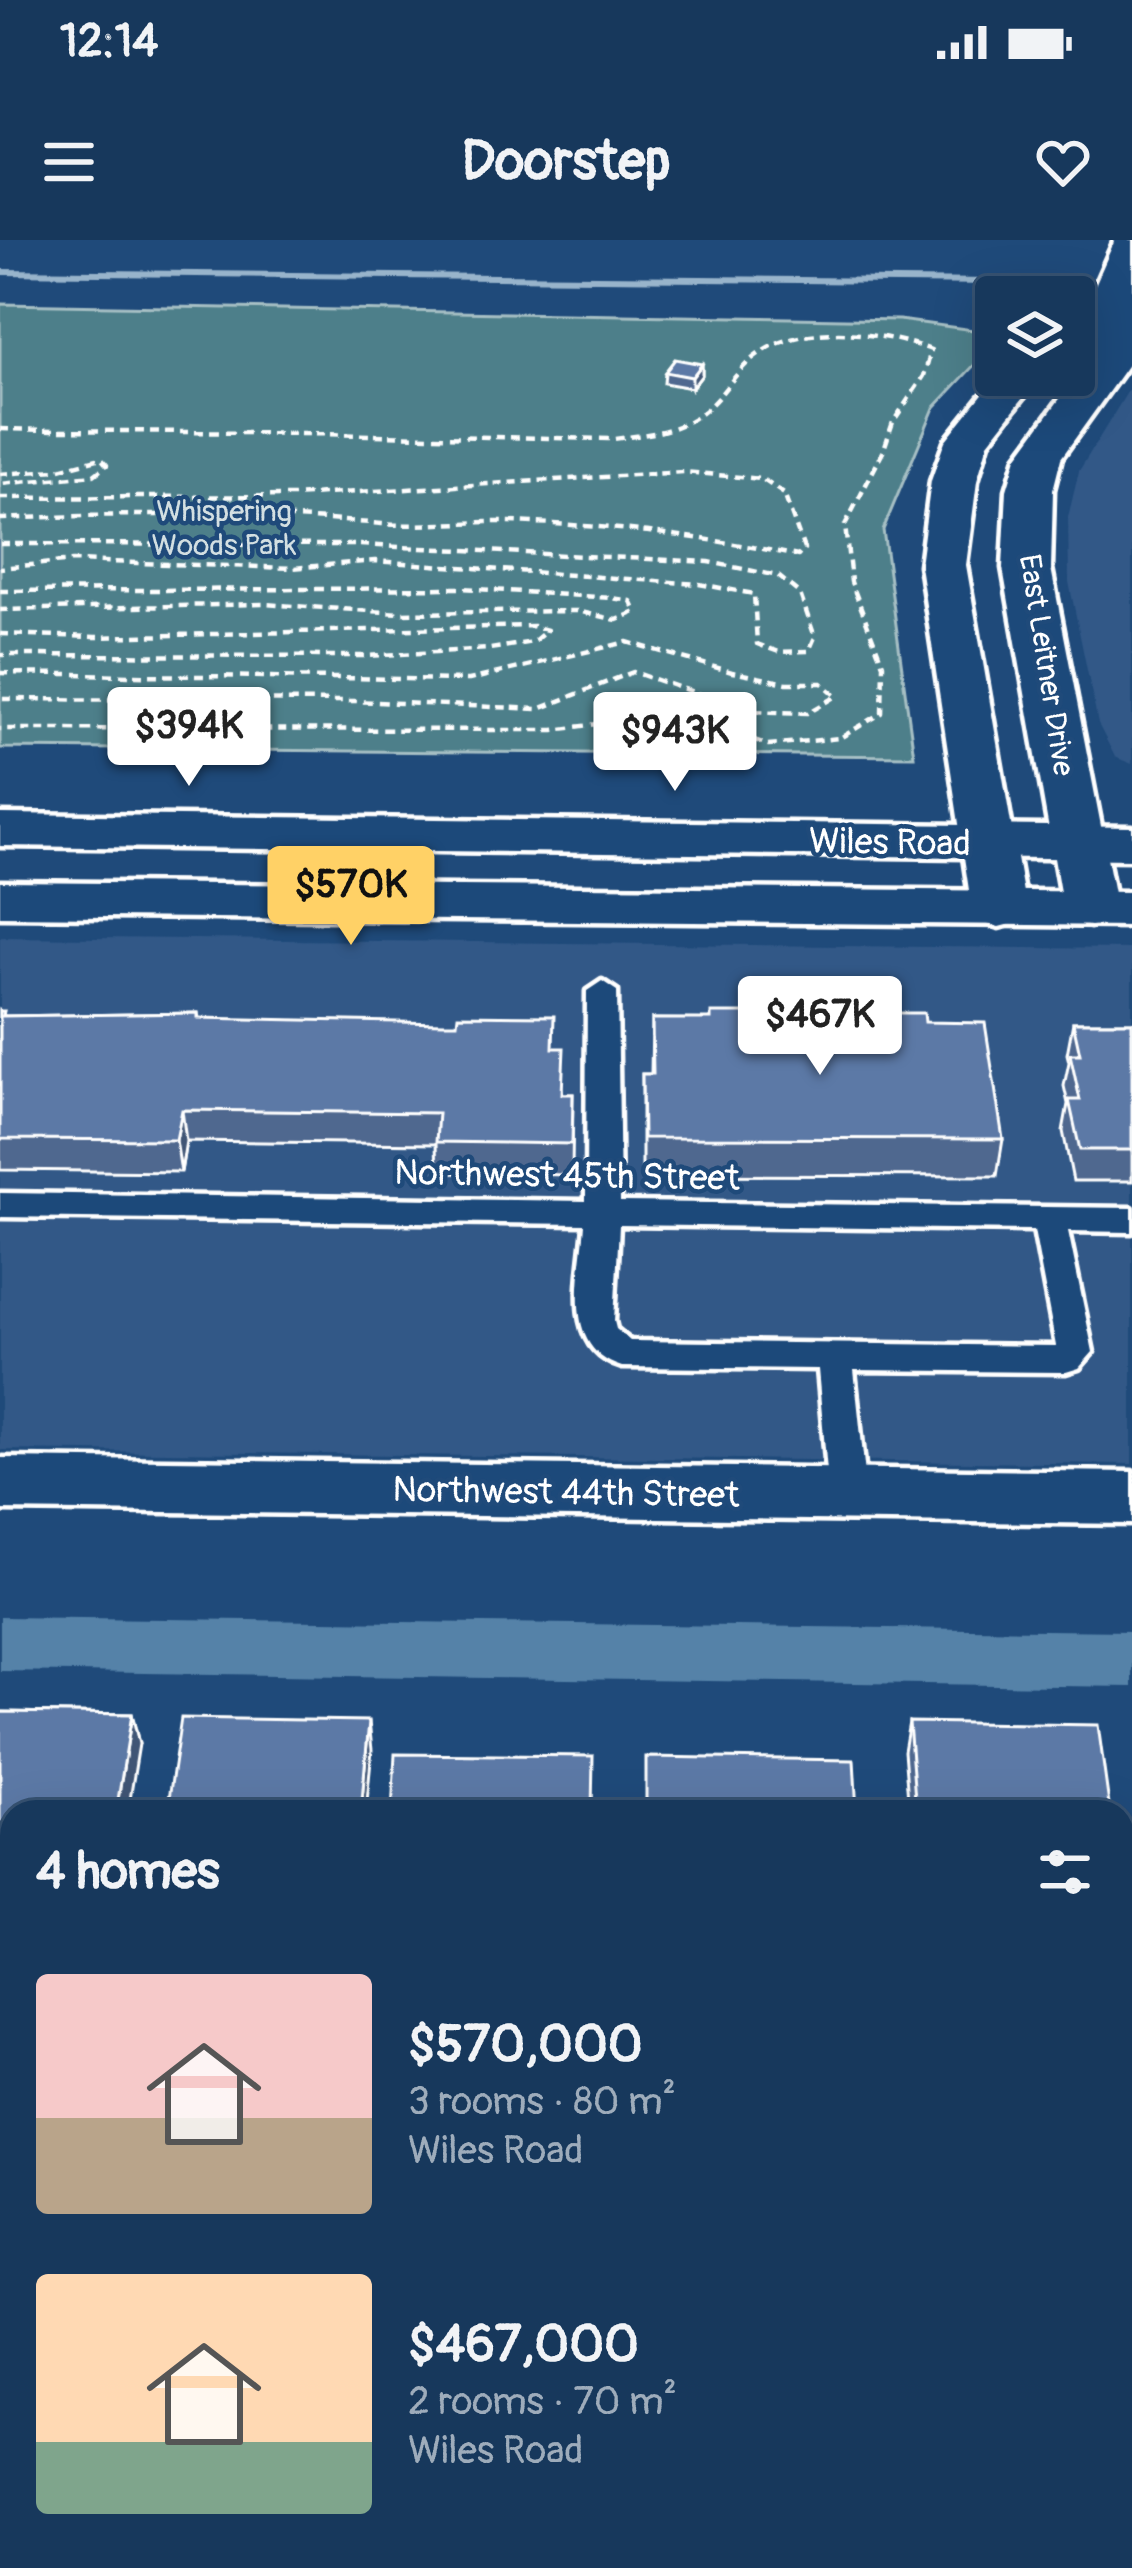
<!DOCTYPE html>
<html lang="en">
<head>
<meta charset="utf-8">
<style>
	body { margin:0; font-family:Pangolin,sans-serif; background:#244365; color:#f1f3f6; height:100vh; display:flex; flex-direction:column; font-size:45px; white-space:nowrap }
	* { box-sizing:border-box; margin:0 }
	p { font-size:39px; color:#9eacbb }
	.icon { flex:none; width:66px; height:66px; fill:none; stroke:currentColor; stroke-width:2; stroke-linecap:round; stroke-linejoin:round }
	.map { position:relative; flex:1; overflow:hidden }
	.side { position:absolute; left:0px; top:1560px; width:1134px; height:768px; display:flex; flex-direction:column; background:#17385c; border-radius:36px 36px 0 0; box-shadow:0 12px 48px #0002,0 0 0 3px #365272 }
	.side>* { flex:none }
	.buttons { position:absolute; left:975px; top:36px; display:grid; gap:24px }
	.buttons a { display:grid; place-items:center; width:120px; height:120px; border-radius:12px; background:#17385c; box-shadow:0 12px 48px #0002,0 0 0 3px #365272; font-size:60px }
	.price { position:absolute; translate:-50% -102px; padding:0 27px; border-radius:12px; background:#fff; color:#222; font-size:39px; line-height:78px; filter:drop-shadow(0 3px 6px #0008) }
	.price::after { content:''; position:absolute; left:50%; top:72px; width:36px; height:27px; margin-left:-18px; background:inherit; clip-path:polygon(0 0,100% 0,50% 100%) }
	.price.selected { background:#ffd166; color:#111 }
	ul { padding:0; list-style:none }
	li { display:flex; align-items:center; gap:36px; height:300px; padding:0 36px }
	li span { display:grid; place-items:center; flex:none; width:336px; height:240px; border-radius:12px; color:#555 }
	li>.icon { margin-inline-start:auto }
	span .icon { width:144px; height:144px; fill:#fffc; stroke-width:1 }
	li b { font-size:51px }
	h2 { display:flex; justify-content:space-between; align-items:center; height:144px; padding:0 36px; font-size:51px }
	.status { display:flex; justify-content:space-between; align-items:center; height:84px; padding:0 60px; background:#17385c; direction:ltr }
	.status svg { height:33px; fill:currentColor }
	header { display:flex; justify-content:space-between; align-items:center; height:156px; padding:0 36px; background:#17385c; font-size:54px; font-weight:800 }
	.map>svg:first-child { display:block }
	.built { fill:#315887 }
	.green { fill:#4e7f8a; stroke:#a6bfc4; stroke-width:3 }
	.lines { fill:none; stroke-linecap:round; stroke-linejoin:round }
	.stream { fill:#98b4cb; fill-rule:evenodd }
	.canal { fill:#5482a8; fill-rule:evenodd }
	.service-casing { stroke:#fff; stroke-width:9 }
	.minor-casing { stroke:#fff; stroke-width:9 }
	.secondary-casing { stroke:#fff; stroke-width:9 }
	.path { stroke:#fff; stroke-width:4.5; stroke-dasharray:9 6; stroke-linecap:butt }
	.service { fill:#1f4a7a; fill-rule:evenodd }
	.minor { fill:#1f4a7a; fill-rule:evenodd }
	.secondary { fill:#1f4a7a; fill-rule:evenodd }
	.wall { fill:#4f688f; stroke:#fff; stroke-width:3 }
	.shaded-wall { fill:#405574; stroke:#fff; stroke-width:3 }
	.building { fill:#5c79a6; stroke:#fff; stroke-width:3 }
	.labels { text-anchor:middle; stroke-width:9; stroke-linejoin:round; paint-order:stroke }
	.far-park-label { font-size:30px; fill:#d3dfe2; stroke:#1f4a7a }
	.far-street-label { font-size:30px; fill:#fff; stroke:#1f4a7a }
	.street-label { font-size:36px; fill:#fff; stroke:#1f4a7a }
</style>
</head>
<body>
<div class="status"><b>12:14</b><svg viewBox="0 0 49 12"><path d="M0 12V9h3v3zM5 12V6h3v6zM10 12V3h3v9zM15 12V0h3v12zM26 1h20v11H26zM47 4h2v5h-2z"/></svg></div>
<header><svg class="icon" aria-label="menu" viewBox="0 0 24 24"><path d="M4 6h16M4 12h16M4 18h16"/></svg>Doorstep<svg class="icon" aria-label="heart" viewBox="0 0 24 24"><path d="M12 20l-8-8c-3-5 5-10 8-4 3-6 11-1 8 4z"/></svg></header>
<div class="map">
<svg width="1132" height="2328" viewBox="0 0 1132 2328">
	<rect width="100%" height="100%" fill="#1f4a7a"/>
	<filter id="ink" filterUnits="userSpaceOnUse"><feTurbulence type="fractalNoise" baseFrequency=".00833" numOctaves="2"/><feDisplacementMap in="SourceGraphic" scale="24" xChannelSelector="R" yChannelSelector="G"/><feConvolveMatrix kernelMatrix="1 2 1 2 8 2 1 2 1" color-interpolation-filters="sRGB"/></filter>
	<g filter="url(#ink)">
		<!-- built -->
		<g class="built">
			<polygon points="1132,144 1132,524 1115,517 1098,484 1069,342 1068,277 1079,231"/>
			<polygon points="0,697 1132,709 1132,1224 0,1210"/>
		</g>
		<!-- green -->
		<polygon class="green" points="0,64 899,80 996,93 996,102 934,168 883,290 914,516 0,508"/>
		<g class="lines">
			<!-- stream -->
			<polygon class="stream" points="0,29 997,39 1003,42 997,45 0,35"/>
			<!-- canal -->
			<polygon class="canal" points="0,1377 1132,1391 1132,1447 0,1431"/>
			<defs>
				<path id="service" d="M602,741L617,751L620,962L1132,968V992L1068,991L1093,1112L1079,1128L1066,1132L854,1130L867,1254L861,1264L848,1268L835,1264L829,1254L818,1129L622,1127C560,1108 582,1034 585,984L0,977V953L586,961L587,751ZM619,985L1034,990L1056,1106L630,1101L616,1089L614,1081Z"/>
				<g id="minor">
					<polygon points="1115,0 1132,0 1132,119 1061,218 1053,250 1051,328 1117,669 1109,681 1090,686 1071,681 1063,669 1003,328 1007,250 1017,217 1090,118 1088,61"/>
					<polygon points="998,135 1041,135 988,203 977,241 966,325 1026,670 1018,682 999,687 980,682 972,670 920,325 931,241 945,201"/>
					<polygon points="0,1218 1132,1232 1132,1284 0,1270"/>
					<rect x="0" y="1795" width="12" height="74"/>
					<rect x="1122" y="1803" width="10" height="74"/>
				</g>
				<g id="secondary">
					<polygon points="0,574 1132,587 1132,619 0,606"/>
					<polygon points="0,642 1132,652 1132,686 0,676"/>
				</g>
			</defs>
			<!-- service casing -->
			<use href="#service" class="service-casing"/>
			<!-- minor casing -->
			<use href="#minor" class="minor-casing"/>
			<!-- secondary casing -->
			<use href="#secondary" class="secondary-casing"/>
			<!-- path -->
			<g class="path">
				<path d="M0,189L614,199C641,195 670,193 694,178C718,164 731,137 752,119C797,81 880,91 931,110L924,136L893,182L883,212L845,285L851,342L883,424L882,473L840,498L768,505L717,486L627,480L554,490L0,489"/>
				<polyline points="0,234 56,230 101,218 107,225 94,235 0,244"/>
				<path d="M0,258L293,256L684,232L762,239L784,254L804,309L798,316C703,296 606,285 509,282C467,281 424,287 382,284C252,273 131,273 0,279"/>
				<polyline points="0,304 360,305 709,322 778,336 800,354 815,397 809,411 779,412 757,404 754,354 699,344 375,321 293,328 73,321 0,328"/>
				<polyline points="0,351 461,348 612,358 631,361 636,372 617,380 577,371 401,373 263,364 0,370"/>
				<polyline points="0,394 95,397 533,386 547,390 533,402 490,409 365,416 0,415"/>
				<polyline points="0,433 469,440 627,402 732,432 787,443 822,443 837,456 808,473 750,471 633,432 539,469 354,461 0,459"/>
			</g>
			<!-- service -->
			<use href="#service" class="service"/>
			<!-- minor -->
			<use href="#minor" class="minor"/>
			<!-- secondary -->
			<use href="#secondary" class="secondary"/>
		</g>
		<!-- wall -->
		<g class="wall">
			<polygon points="702,124 702,135 692,148 664,143 665,132"/>
			<polygon points="0,771 5,776 198,773 199,778 554,808 563,854 573,854 572,935 437,933 436,904 186,901 181,932 0,930"/>
			<polygon points="652,779 925,782 1003,899 997,936 642,935 642,834 651,834"/>
			<polygon points="1073,782 1132,782 1132,941 1073,941 1063,891 1068,864 1064,846 1069,822 1067,814"/>
			<polygon points="0,1472 132,1474 139,1504 12,1572 12,1681 0,1681"/>
			<polygon points="909,1482 1110,1572 909,1572 904,1511"/>
			<rect x="0" y="1942" width="12" height="205"/>
		</g>
		<!-- shaded-wall -->
		<g class="shaded-wall">
			<polygon points="702,124 702,135 692,148 692,137"/>
			<polygon points="182,870 186,901 181,932 176,900"/>
			<polygon points="132,1474 139,1504 128,1572 116,1572"/>
			<polygon points="369,1481 372,1510 366,1572 361,1572"/>
		</g>
		<!-- building -->
		<g class="building">
			<polygon points="675,119 702,124 692,137 665,132"/>
			<polygon points="0,771 4,771 3,776 198,773 198,778 445,783 457,783 458,775 554,776 553,808 564,808 562,854 573,854 572,904 436,902 438,873 182,870 176,900 0,899"/>
			<polygon points="711,773 924,773 925,782 985,783 1003,899 643,898 642,834 653,834 652,779 711,779"/>
			<polygon points="1073,782 1132,782 1132,910 1080,910 1069,860 1080,860 1070,814 1080,814"/>
			<polygon points="0,1472 132,1474 116,1572 12,1572 12,1652 0,1652"/>
			<polygon points="181,1478 369,1481 361,1572 167,1572"/>
			<polygon points="909,1482 1098,1485 1110,1572 916,1572"/>
			<polygon points="395,1514 593,1516 592,1572 392,1572"/>
			<polygon points="646,1517 854,1520 857,1572 646,1572"/>
			<rect x="0" y="1942" width="12" height="181"/>
			<polygon points="509,2316 737,2316 752,2324 750,2328 503,2328"/>
		</g>
	</g>
	<g class="labels">
		<!-- far-park labels -->
		<g class="far-park-label">
			<text x="224" y="281">Whispering<tspan x="224" dy="34">Woods Park</tspan></text>
		</g>
		<!-- far-street labels -->
		<g class="far-street-label">
			<text transform="translate(1047 425) rotate(81)" y="10">East Leitner Drive</text>
		</g>
		<!-- street labels -->
		<g class="street-label">
			<text transform="translate(890 601) rotate(1)" y="13">Wiles Road</text>
			<text transform="translate(567 934) rotate(1)" y="13">Northwest 45th Street</text>
			<text transform="translate(566 1251) rotate(1)" y="13">Northwest 44th Street</text>
		</g>
	</g>
</svg>
<div class="buttons">
<a><svg class="icon" aria-label="layers" viewBox="0 0 24 24"><path d="M12 4l9 5-9 5-9-5zM3 14l9 5 9-5"/></svg></a>
</div>
<b class="price" style="left:189px;top:549px">$394K</b>
<b class="price" style="left:675px;top:554px">$943K</b>
<b class="price selected" style="left:351px;top:708px">$570K</b>
<b class="price" style="left:820px;top:838px">$467K</b>
<section class="side">
<h2>4 homes<svg class="icon" aria-label="filters" viewBox="0 0 24 24"><path d="M4 7h16M4 17h16"/><circle cx="9" cy="7" r="2"/><circle cx="15" cy="17" r="2"/></svg></h2>
<ul>
<li><span style="background:linear-gradient(#f6c9c9 60%,#b9a48a 0)"><svg class="icon" aria-label="home" viewBox="0 0 24 24"><path d="M3 11l9-7 9 7M6 9v11h12V9"/></svg></span><div><b>$570,000</b><p>3 rooms · 80 m²</p><p>Wiles Road</p></div></li>
<li><span style="background:linear-gradient(#ffd9b3 70%,#7fa58c 0)"><svg class="icon" aria-label="home" viewBox="0 0 24 24"><path d="M3 11l9-7 9 7M6 9v11h12V9"/></svg></span><div><b>$467,000</b><p>2 rooms · 70 m²</p><p>Wiles Road</p></div></li>
</ul>
</section>
</div>
</body>
</html>
